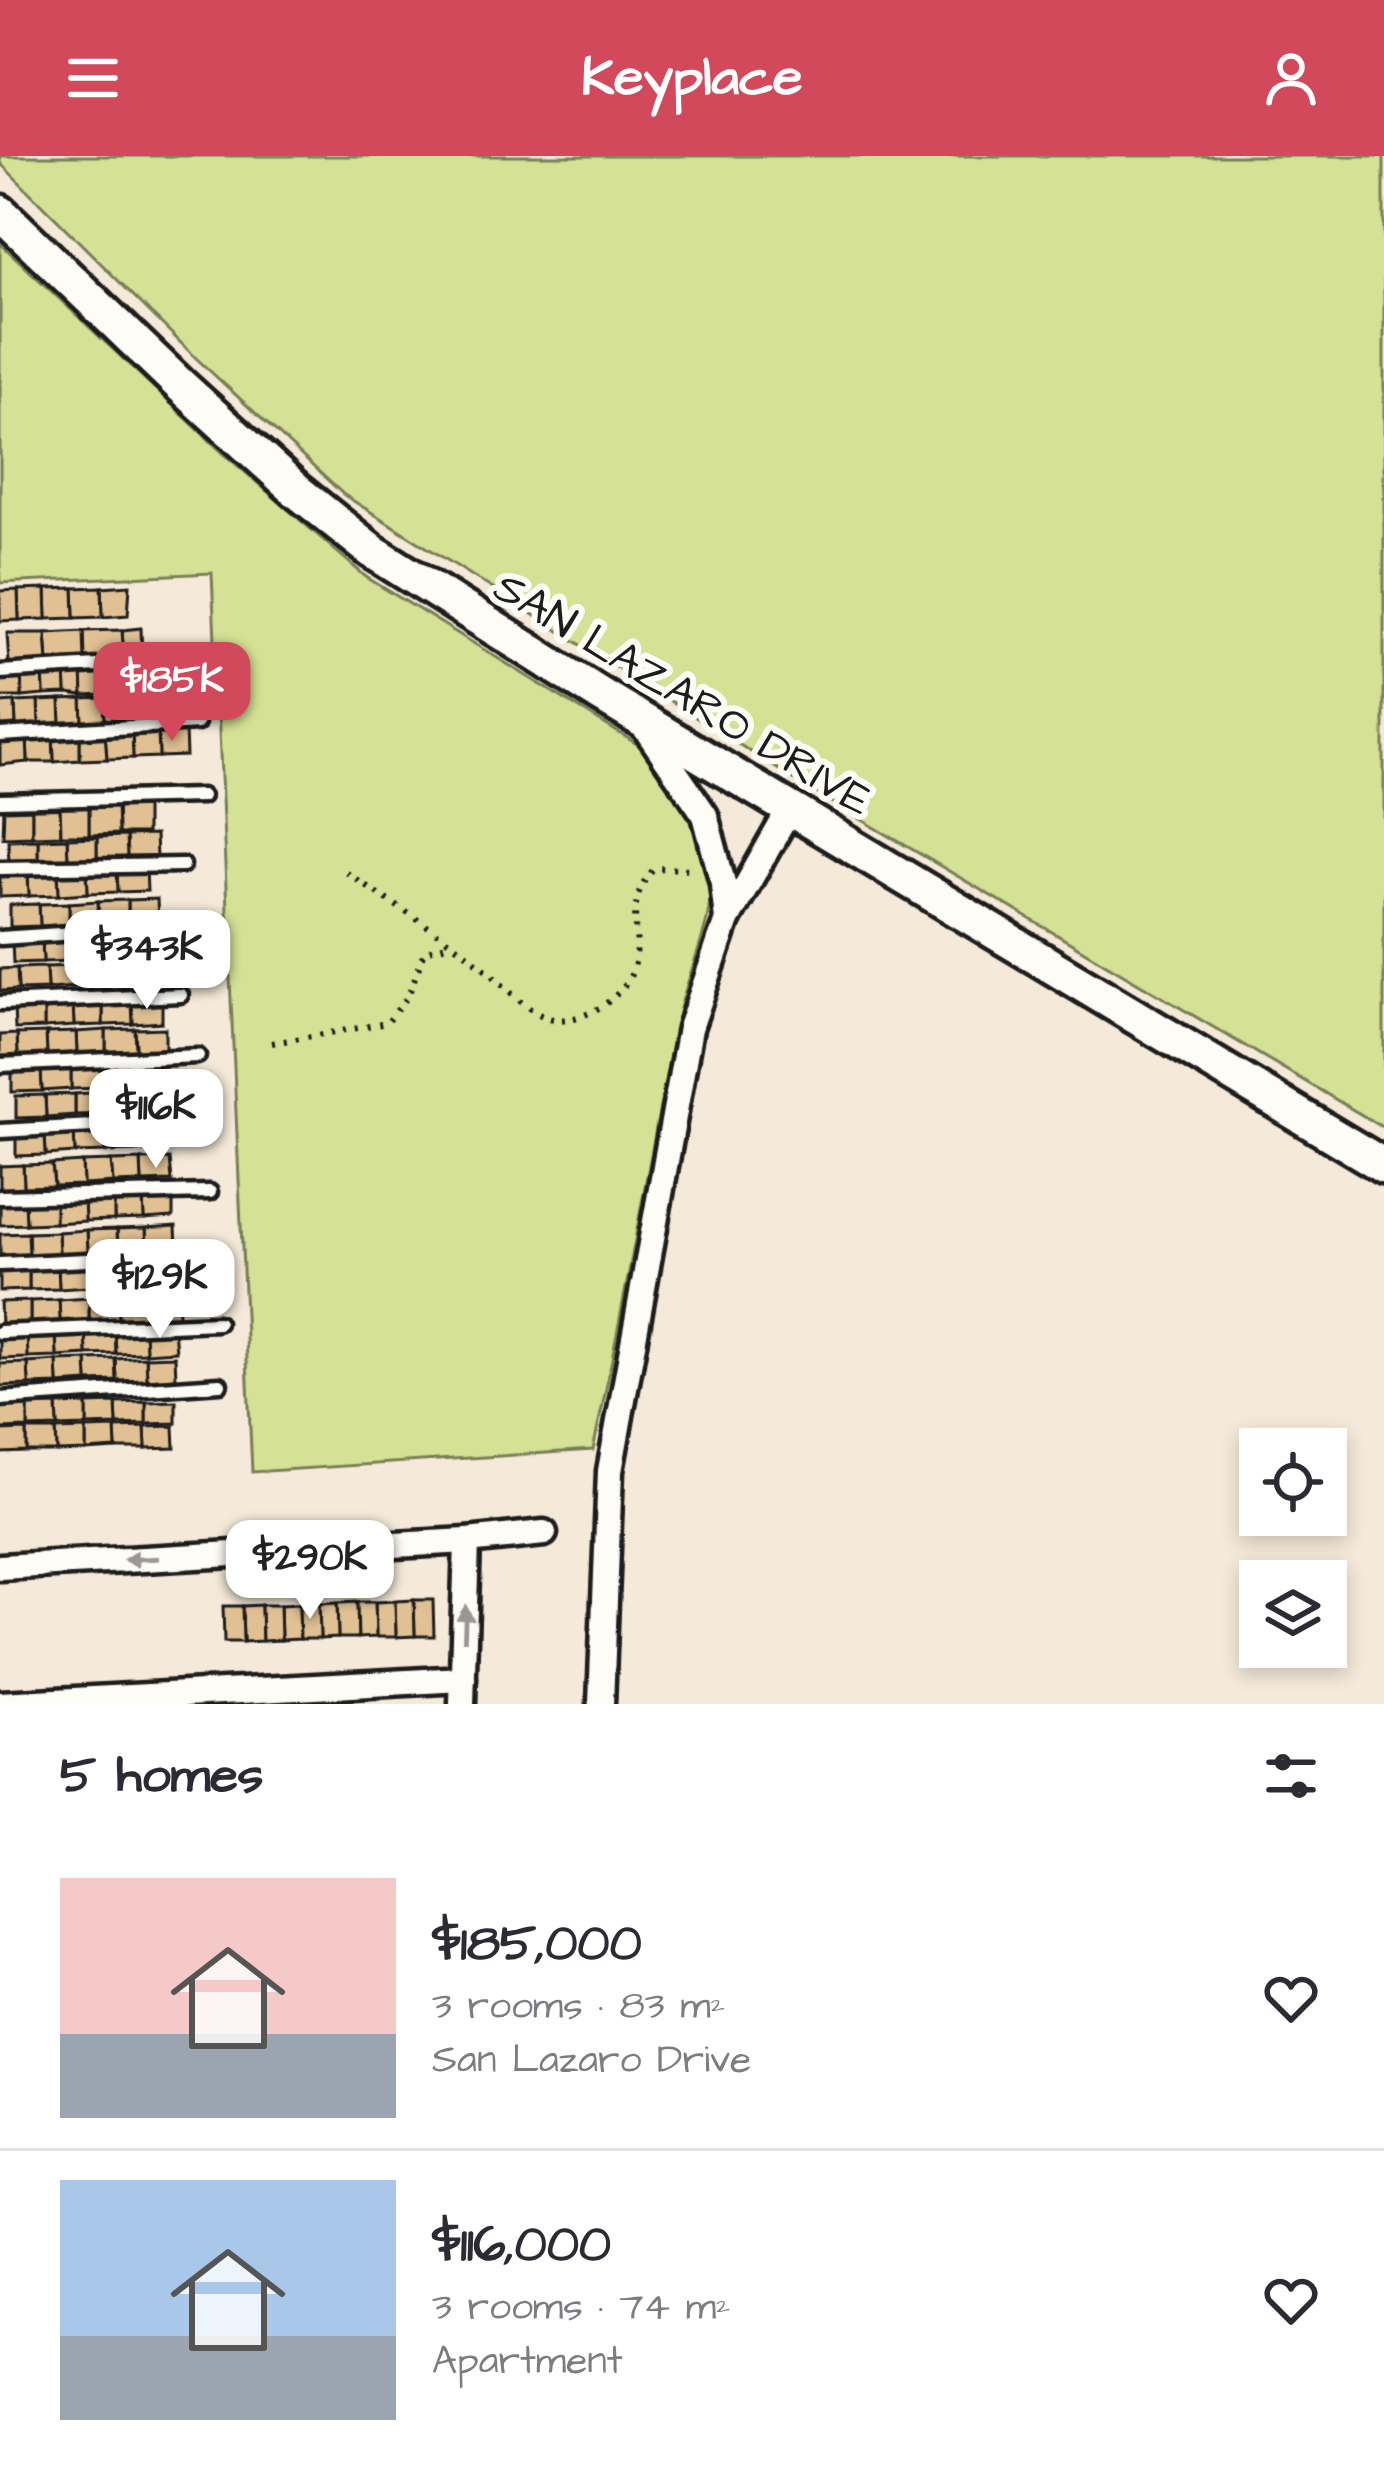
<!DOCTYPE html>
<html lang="en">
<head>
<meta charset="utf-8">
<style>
	body { margin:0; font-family:"Architects Daughter",sans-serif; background:#f7f7f7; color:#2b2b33; height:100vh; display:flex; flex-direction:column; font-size:45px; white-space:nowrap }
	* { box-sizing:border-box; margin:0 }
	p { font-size:39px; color:#7c7c81 }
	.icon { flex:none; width:66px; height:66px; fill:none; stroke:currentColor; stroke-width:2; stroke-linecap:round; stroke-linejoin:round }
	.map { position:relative; height:1548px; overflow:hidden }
	.side { display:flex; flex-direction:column; background:#fff; flex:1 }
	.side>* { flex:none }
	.controls { position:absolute; left:1239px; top:1272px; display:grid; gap:24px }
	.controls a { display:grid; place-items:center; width:108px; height:108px; border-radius:0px; background:#fff; box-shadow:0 6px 18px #0003; font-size:60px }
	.price { position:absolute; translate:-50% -102px; padding:0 27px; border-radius:24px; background:#fff; color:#222; font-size:39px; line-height:78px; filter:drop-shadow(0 3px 6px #0008) }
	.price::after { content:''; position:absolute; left:50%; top:72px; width:36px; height:27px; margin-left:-18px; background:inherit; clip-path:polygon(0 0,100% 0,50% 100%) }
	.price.current { background:#d1495b; color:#fff }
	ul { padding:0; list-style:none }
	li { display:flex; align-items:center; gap:36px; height:300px; padding:0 60px }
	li+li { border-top:3px solid #e1e1e2 }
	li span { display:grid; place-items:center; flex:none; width:336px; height:240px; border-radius:0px; color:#555 }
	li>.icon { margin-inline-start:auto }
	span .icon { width:144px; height:144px; fill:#fffc; stroke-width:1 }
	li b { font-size:51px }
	h2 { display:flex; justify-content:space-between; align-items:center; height:144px; padding:0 60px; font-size:51px }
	header { display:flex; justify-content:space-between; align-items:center; height:156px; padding:0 60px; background:#d1495b; color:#fff; font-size:54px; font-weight:700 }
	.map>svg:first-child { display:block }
	.green { fill:#d5e194; stroke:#787e58; stroke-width:3 }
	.building { fill:#e1c194; stroke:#1c1c1c; stroke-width:3 }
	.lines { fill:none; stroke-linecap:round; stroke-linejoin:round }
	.service-casing { stroke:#1c1c1c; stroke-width:21 }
	.minor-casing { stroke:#1c1c1c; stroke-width:33 }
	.tertiary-casing { stroke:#1c1c1c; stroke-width:42 }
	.path { stroke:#1c1c1c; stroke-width:6; stroke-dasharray:3 9; stroke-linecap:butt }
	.service { stroke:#fdfcf7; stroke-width:12 }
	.minor { stroke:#fdfcf7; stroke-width:24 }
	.tertiary { stroke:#fdfcf7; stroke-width:33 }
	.oneway { fill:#989794 }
	.labels { text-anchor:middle; stroke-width:12; stroke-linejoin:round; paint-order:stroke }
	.street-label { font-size:45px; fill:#1c1c1c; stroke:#fdfcf7 }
</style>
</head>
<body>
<header><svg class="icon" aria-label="menu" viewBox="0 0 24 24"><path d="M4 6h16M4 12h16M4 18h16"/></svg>Keyplace<svg class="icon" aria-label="person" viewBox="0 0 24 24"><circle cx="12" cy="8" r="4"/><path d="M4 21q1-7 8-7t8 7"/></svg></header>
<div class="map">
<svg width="1384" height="1548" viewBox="0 0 1384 1548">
	<rect width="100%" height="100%" fill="#f5ead9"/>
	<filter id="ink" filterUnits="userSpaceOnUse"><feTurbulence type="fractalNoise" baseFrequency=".00833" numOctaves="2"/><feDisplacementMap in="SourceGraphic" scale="24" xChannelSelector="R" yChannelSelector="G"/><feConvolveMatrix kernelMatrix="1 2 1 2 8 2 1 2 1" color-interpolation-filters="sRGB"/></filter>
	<g filter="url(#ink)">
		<!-- green -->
		<g class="green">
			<polygon points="0,0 1384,0 1384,972 803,629 344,339 197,203 0,7"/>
			<path d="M0,87L223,297L366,421L645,593C686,635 704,659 710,719C715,768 688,814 678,861C648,1005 625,1150 593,1294L252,1316L212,417L0,427Z"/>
		</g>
		<!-- building -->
		<g class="building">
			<polygon points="130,429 128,459 103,461 102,431"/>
			<polygon points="102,431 103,461 75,462 74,432"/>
			<polygon points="74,432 75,462 47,463 46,433"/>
			<polygon points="46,433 47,463 19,464 18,434"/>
			<polygon points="18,434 19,464 0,465 0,435"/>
			<polygon points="141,472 142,502 124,504 122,474"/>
			<polygon points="122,474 124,504 85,505 84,475"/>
			<polygon points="84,475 85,505 48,507 46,477"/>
			<polygon points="7,477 46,477 48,507 9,507"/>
			<polygon points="171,510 172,536 150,537 149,511"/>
			<polygon points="149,511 150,537 127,538 126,512"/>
			<polygon points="65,512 82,513 83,540 66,538"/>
			<polygon points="65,512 66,538 44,539 43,513"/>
			<polygon points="104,512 105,539 83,540 82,513"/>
			<polygon points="104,512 126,512 127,538 105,539"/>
			<polygon points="43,513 44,539 22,541 21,514"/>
			<polygon points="21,514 22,541 0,541 0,515"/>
			<polygon points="171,539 172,565 150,566 149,540"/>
			<polygon points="149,540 150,566 128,567 127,541"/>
			<polygon points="127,541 128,567 105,568 104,542"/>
			<polygon points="104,542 105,568 83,569 82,543"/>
			<polygon points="82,543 83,569 61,570 60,544"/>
			<polygon points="60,544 61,570 39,571 38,545"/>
			<polygon points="38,545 39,571 16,572 15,546"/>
			<polygon points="15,546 16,572 0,573 0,547"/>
			<polygon points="185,574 186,600 159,601 158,575"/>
			<polygon points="158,575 159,601 133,602 132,576"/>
			<polygon points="132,576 133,602 107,603 105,577"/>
			<polygon points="105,577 107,603 80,604 80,578"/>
			<polygon points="80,578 80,604 54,606 53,579"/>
			<polygon points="53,579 54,606 28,606 27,581"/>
			<polygon points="27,581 28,606 0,609 0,583"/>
			<polygon points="146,645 146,678 118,678 117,646"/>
			<polygon points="117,646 118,678 89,679 89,647"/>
			<polygon points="32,647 32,680 3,681 4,650"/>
			<polygon points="32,647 60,647 61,679 32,680"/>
			<polygon points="60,647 89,647 89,679 61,679"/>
			<polygon points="155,679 156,701 127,702 126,680"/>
			<polygon points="126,680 127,702 97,703 97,681"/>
			<polygon points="97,681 97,703 68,704 67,682"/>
			<polygon points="67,682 68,704 38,705 38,683"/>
			<polygon points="38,683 38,705 9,706 8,684"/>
			<polygon points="146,713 147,735 118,736 117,714"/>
			<polygon points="117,714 118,736 88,737 87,715"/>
			<polygon points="87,715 88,737 59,739 58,717"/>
			<polygon points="58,717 59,739 29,740 28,718"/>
			<polygon points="28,718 29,740 0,741 0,719"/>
			<polygon points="157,743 158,765 128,766 128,744"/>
			<polygon points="128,744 128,766 99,767 98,745"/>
			<polygon points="98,745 99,767 69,768 69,747"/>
			<polygon points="69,747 69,768 40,770 39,748"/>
			<polygon points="39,748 40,770 10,771 10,749"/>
			<polygon points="160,779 161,801 131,802 130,780"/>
			<polygon points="130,780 131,802 102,803 101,781"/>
			<polygon points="101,781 102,803 72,805 71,783"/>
			<polygon points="71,783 72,805 43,806 42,784"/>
			<polygon points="42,784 43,806 13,807 12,785"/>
			<polygon points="165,806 165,827 136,829 135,807"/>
			<polygon points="135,807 136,829 106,830 106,808"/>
			<polygon points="106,808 106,830 77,831 76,810"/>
			<polygon points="76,810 77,831 47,833 46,811"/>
			<polygon points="46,811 47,833 18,834 17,812"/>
			<polygon points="17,812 18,834 0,835 0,813"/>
			<polygon points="162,844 162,866 133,868 132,846"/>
			<polygon points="132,846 133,868 103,869 103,847"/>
			<polygon points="103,847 103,869 74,870 73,848"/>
			<polygon points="73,848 74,870 44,872 44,850"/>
			<polygon points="44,850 44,872 15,873 14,851"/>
			<polygon points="165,872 165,893 136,895 135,873"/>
			<polygon points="135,873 136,895 106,896 106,874"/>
			<polygon points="106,874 106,896 77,897 76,876"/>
			<polygon points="76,876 77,897 47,899 46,877"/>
			<polygon points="46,877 47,899 18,900 17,878"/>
			<polygon points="17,878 18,900 0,901 0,879"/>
			<polygon points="159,908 160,929 130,931 130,909"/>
			<polygon points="130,909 130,931 101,932 100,910"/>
			<polygon points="100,910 101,932 71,933 71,912"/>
			<polygon points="71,912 71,933 42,935 41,913"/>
			<polygon points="41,913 42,935 12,936 12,914"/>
			<polygon points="163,934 164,956 134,957 134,935"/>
			<polygon points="134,935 134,957 105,958 104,936"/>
			<polygon points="104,936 105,958 75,959 75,938"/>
			<polygon points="75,938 75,959 46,961 45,939"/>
			<polygon points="45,939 46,961 16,962 16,940"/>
			<polygon points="163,971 164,993 134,995 133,973"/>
			<polygon points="133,973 134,995 105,996 104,974"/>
			<polygon points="104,974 105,996 75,997 74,975"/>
			<polygon points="74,975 75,997 46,999 45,977"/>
			<polygon points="45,977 46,999 16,1000 16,978"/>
			<polygon points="170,1003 172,1025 142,1026 141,1004"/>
			<polygon points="141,1004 142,1026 113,1027 111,1005"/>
			<polygon points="111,1005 113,1027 83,1029 82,1006"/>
			<polygon points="82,1006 83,1029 54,1030 52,1008"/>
			<polygon points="52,1008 54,1030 24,1031 23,1009"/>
			<polygon points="23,1009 24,1031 0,1033 0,1010"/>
			<polygon points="173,1040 173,1061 144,1063 143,1041"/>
			<polygon points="143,1041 144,1063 114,1064 114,1042"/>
			<polygon points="114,1042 114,1064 85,1065 84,1044"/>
			<polygon points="84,1044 85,1065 55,1067 55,1045"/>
			<polygon points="55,1045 55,1067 26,1068 25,1046"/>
			<polygon points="25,1046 26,1068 0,1069 0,1047"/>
			<polygon points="176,1070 177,1092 147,1094 146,1072"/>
			<polygon points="146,1072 147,1094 118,1095 117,1073"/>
			<polygon points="117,1073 118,1095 88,1096 87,1074"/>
			<polygon points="87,1074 88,1096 59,1098 58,1076"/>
			<polygon points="58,1076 59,1098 29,1099 28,1077"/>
			<polygon points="28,1077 29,1099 0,1100 0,1078"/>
			<polygon points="176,1105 177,1127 147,1129 147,1106"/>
			<polygon points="147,1106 147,1129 118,1130 117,1108"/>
			<polygon points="117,1108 118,1130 88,1131 88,1109"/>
			<polygon points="88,1109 88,1131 59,1133 58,1110"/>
			<polygon points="58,1110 59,1133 29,1134 29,1112"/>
			<polygon points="29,1112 29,1134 0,1135 0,1113"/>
			<polygon points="177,1138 178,1160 149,1161 148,1140"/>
			<polygon points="148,1140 149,1161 119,1163 118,1141"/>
			<polygon points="118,1141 119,1163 89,1164 89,1142"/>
			<polygon points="89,1142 89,1164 60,1165 59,1144"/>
			<polygon points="59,1144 60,1165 30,1167 30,1145"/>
			<polygon points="30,1145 30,1167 1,1168 0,1146"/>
			<polygon points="174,1173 176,1195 146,1197 145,1174"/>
			<polygon points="145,1174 146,1197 116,1198 115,1176"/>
			<polygon points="115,1176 116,1198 87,1199 86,1177"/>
			<polygon points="86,1177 87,1199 57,1201 56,1178"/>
			<polygon points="56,1178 57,1201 28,1202 27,1180"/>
			<polygon points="27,1180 28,1202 0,1203 0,1181"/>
			<polygon points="175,1200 176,1222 147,1224 146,1201"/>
			<polygon points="146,1201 147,1224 117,1225 116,1203"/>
			<polygon points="116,1203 117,1225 88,1226 87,1204"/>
			<polygon points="87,1204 88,1226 58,1228 57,1205"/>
			<polygon points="57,1205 58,1228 29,1229 28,1207"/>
			<polygon points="28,1207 29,1229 0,1230 0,1208"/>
			<polygon points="176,1245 176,1267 146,1268 146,1246"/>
			<polygon points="146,1246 146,1268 117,1269 116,1247"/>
			<polygon points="116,1247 117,1269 87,1270 87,1248"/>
			<polygon points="87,1248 87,1270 58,1271 57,1249"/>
			<polygon points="57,1249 58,1271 28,1272 28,1250"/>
			<polygon points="0,1250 28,1250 28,1272 0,1273"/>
			<polygon points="174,1270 175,1292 146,1293 145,1271"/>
			<polygon points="145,1271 146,1293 116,1293 115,1272"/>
			<polygon points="115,1272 116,1293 86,1295 86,1273"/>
			<polygon points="86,1273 86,1295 57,1296 56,1274"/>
			<polygon points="27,1274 56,1274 57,1296 27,1296"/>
			<polygon points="27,1274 27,1296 0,1297 0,1275"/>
			<polygon points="414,1444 433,1444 434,1480 415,1480"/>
			<polygon points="414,1444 415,1480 396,1481 395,1445"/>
			<polygon points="395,1445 396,1481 376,1481 375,1446"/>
			<polygon points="357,1446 358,1482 338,1482 337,1447"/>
			<polygon points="357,1446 375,1446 376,1481 358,1482"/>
			<polygon points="337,1447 338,1482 320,1483 319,1448"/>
			<polygon points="299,1448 300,1483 281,1484 280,1449"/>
			<polygon points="299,1448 319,1448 320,1483 300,1483"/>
			<polygon points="261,1449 262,1485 243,1486 242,1450"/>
			<polygon points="261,1449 280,1449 281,1484 262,1485"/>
			<polygon points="223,1450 242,1450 243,1486 224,1486"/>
		</g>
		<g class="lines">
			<defs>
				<g id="service">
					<polyline points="0,516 196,504"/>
					<polyline points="0,579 197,567"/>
					<polyline points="0,645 202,640"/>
					<polyline points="0,712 183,709"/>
					<polyline points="0,782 196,769"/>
					<polyline points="0,847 181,839"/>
					<polyline points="0,909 198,900"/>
					<polyline points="0,975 204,964"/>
					<polyline points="0,1041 210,1036"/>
					<polyline points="0,1108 218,1098"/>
					<polyline points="0,1176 218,1167"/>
					<polyline points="0,1243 220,1228"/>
				</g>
				<g id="minor">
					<polyline points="645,572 705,659 723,727 727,764"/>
					<polyline points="0,1411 467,1385 544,1377"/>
					<polyline points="0,1548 463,1523"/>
					<polyline points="462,1548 467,1385"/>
					<polyline points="601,1548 610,1315 690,872 727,764 790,653"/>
				</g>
				<polyline id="tertiary" points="0,56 179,228 297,335 372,395 602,540 1384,1010"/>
			</defs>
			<!-- service casing -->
			<use href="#service" class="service-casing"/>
			<!-- minor casing -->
			<use href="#minor" class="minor-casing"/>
			<!-- tertiary casing -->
			<use href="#tertiary" class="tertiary-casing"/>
			<!-- path -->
			<g class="path">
				<path d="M346,716C391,748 441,776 483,811C503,827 524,855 549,862C577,870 615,847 628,824C651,786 616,752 655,712L693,713"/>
				<polyline points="272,887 387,867 408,840 425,795 450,788"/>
			</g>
			<!-- service -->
			<use href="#service" class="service"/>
			<!-- minor -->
			<use href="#minor" class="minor"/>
			<!-- tertiary -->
			<use href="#tertiary" class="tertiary"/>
		</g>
		<!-- one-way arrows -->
		<defs><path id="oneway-solid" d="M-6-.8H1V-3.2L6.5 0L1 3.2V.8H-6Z" transform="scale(3)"/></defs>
		<g class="oneway">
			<use href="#oneway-solid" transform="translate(141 1403) rotate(177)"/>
			<use href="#oneway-solid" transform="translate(465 1467) rotate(-88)"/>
		</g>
	</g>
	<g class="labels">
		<!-- street labels -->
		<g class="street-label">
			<text transform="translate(684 536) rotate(31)" y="16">SAN LAZARO DRIVE</text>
		</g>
	</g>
</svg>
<div class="controls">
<a><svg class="icon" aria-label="locate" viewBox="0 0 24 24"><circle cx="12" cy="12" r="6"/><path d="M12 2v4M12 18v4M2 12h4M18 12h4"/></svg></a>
<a><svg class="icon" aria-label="layers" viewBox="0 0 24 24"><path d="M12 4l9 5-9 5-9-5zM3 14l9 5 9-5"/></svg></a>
</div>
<b class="price current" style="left:172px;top:588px">$185K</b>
<b class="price" style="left:147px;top:856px">$343K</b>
<b class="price" style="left:156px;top:1015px">$116K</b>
<b class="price" style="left:160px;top:1185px">$129K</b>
<b class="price" style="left:310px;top:1466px">$290K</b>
</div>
<section class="side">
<h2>5 homes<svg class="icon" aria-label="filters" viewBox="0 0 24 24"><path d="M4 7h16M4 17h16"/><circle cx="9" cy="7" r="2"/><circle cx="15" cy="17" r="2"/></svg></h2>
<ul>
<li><span style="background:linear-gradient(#f6c9c9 65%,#9aa5b1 0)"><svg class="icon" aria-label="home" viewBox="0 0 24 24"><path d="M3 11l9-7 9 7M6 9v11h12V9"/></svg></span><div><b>$185,000</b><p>3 rooms · 83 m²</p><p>San Lazaro Drive</p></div><svg class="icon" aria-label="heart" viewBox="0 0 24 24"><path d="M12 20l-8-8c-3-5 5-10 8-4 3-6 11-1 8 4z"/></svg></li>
<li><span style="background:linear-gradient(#a9c7e8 65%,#9aa5b1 0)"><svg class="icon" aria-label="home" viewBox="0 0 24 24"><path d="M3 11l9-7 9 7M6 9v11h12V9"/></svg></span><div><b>$116,000</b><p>3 rooms · 74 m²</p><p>Apartment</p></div><svg class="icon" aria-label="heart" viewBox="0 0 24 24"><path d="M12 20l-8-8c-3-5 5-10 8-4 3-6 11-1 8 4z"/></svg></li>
</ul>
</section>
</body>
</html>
